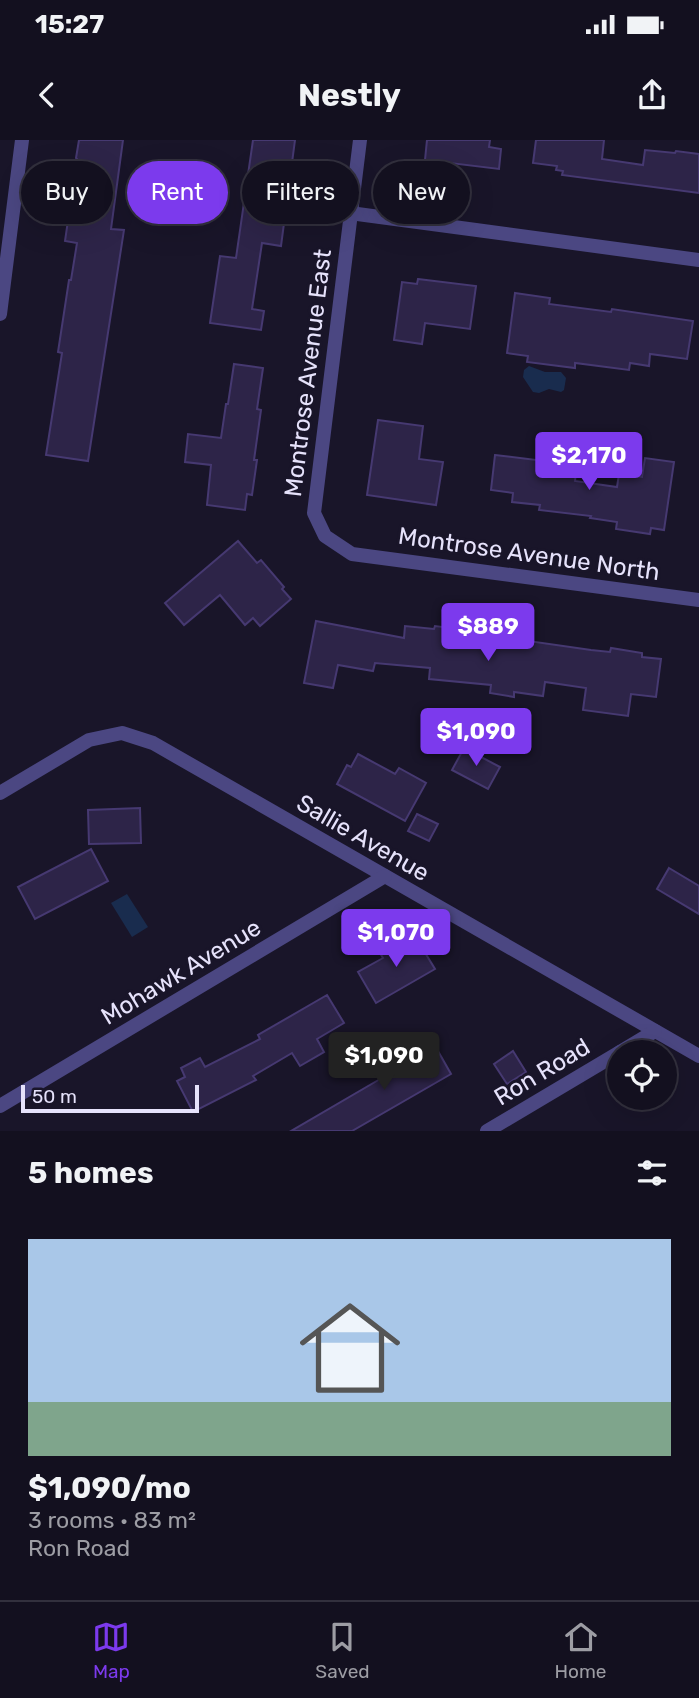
<!DOCTYPE html>
<html lang="en">
<head>
<meta charset="utf-8">
<style>
	body { margin:0; font-family:Rubik,sans-serif; background:#201e2c; color:#f1f3f6; height:100vh; display:flex; flex-direction:column; font-size:26px; white-space:nowrap }
	* { box-sizing:border-box; margin:0 }
	p { font-size:23px; color:#9d9da4 }
	.icon { flex:none; width:38px; height:38px; fill:none; stroke:currentColor; stroke-width:2; stroke-linecap:round; stroke-linejoin:round }
	.map { position:relative; height:991px; overflow:hidden }
	.side { display:flex; flex-direction:column; background:#13101f; flex:1 }
	.side>* { flex:none }
	.guide { position:absolute; left:21px; top:21px; width:658px; height:63px; display:flex; gap:14px }
	.controls { position:absolute; left:607px; top:900px; display:grid; gap:14px }
	.controls a { display:grid; place-items:center; width:70px; height:70px; border-radius:50%; background:#13101f; box-shadow:0 7px 28px #0002,0 0 0 2px #32303d; font-size:35px }
	.scale { position:absolute; left:21px; bottom:18px; width:178px; box-sizing:border-box; padding-left:7px; border:4px solid #e6e2fb; border-top:0; font-size:19px; line-height:24px; white-space:nowrap; color:#e6e2fb; -webkit-text-stroke:5px #191529; paint-order:stroke }
	.price { position:absolute; translate:-50% -60px; padding:0 16px; border-radius:7px; background:#7c3aed; color:#fff; font-size:23px; line-height:46px; filter:drop-shadow(0 2px 4px #0008) }
	.price::after { content:''; position:absolute; left:50%; top:42px; width:21px; height:16px; margin-left:-10px; background:inherit; clip-path:polygon(0 0,100% 0,50% 100%) }
	.price.on { background:#222; color:#fff }
	ul { padding:0; list-style:none }
	li { display:grid; align-content:center; gap:14px; height:371px; padding:0 28px }
	li span { display:grid; place-items:center; height:217px; border-radius:0px; color:#555 }
	li>.icon { margin-inline-start:auto }
	span .icon { width:126px; height:126px; fill:#fffc; stroke-width:1 }
	li b { font-size:30px }
	h2 { display:flex; justify-content:space-between; align-items:center; height:84px; padding:0 28px; font-size:30px }
	.chip { padding:0 24px; border-radius:32px; background:#13101f; box-shadow:0 7px 28px #0002,0 0 0 2px #32303d; font-size:24px; line-height:63px }
	.chip.on { background:#7c3aed; color:#fff }
	.status { display:flex; justify-content:space-between; align-items:center; height:49px; padding:0 35px; background:#13101f; direction:ltr }
	.status svg { height:19px; fill:currentColor }
	header { display:flex; justify-content:space-between; align-items:center; height:91px; padding:0 28px; background:#13101f; font-size:32px; font-weight:700 }
	.dock { display:flex; justify-content:space-around; align-items:center; height:98px; border-top:2px solid #32303d; background:#13101f; font-size:19px; color:#9d9da4 }
	.dock a { display:grid; justify-items:center; gap:4px }
	.dock .on { color:#7c3aed }
	.map>svg:first-child { display:block }
	.water { fill:#192c4e }
	.building { fill:#2d2448; stroke:#463971; stroke-width:2 }
	.lines { fill:none; stroke-linecap:round; stroke-linejoin:round }
	.street { stroke:#4b4782; stroke-width:14 }
	.labels { text-anchor:middle; stroke-width:6; stroke-linejoin:round; paint-order:stroke }
	.street-label { font-size:24px; fill:#e6e2fb; stroke:#191529 }
</style>
</head>
<body>
<div class="status"><b>15:27</b><svg viewBox="0 0 49 12"><path d="M0 12V9h3v3zM5 12V6h3v6zM10 12V3h3v9zM15 12V0h3v12zM26 1h20v11H26zM47 4h2v5h-2z"/></svg></div>
<header><svg class="icon" aria-label="back" viewBox="0 0 24 24"><path d="M15 5l-7 7 7 7"/></svg>Nestly<svg class="icon" aria-label="share" viewBox="0 0 24 24"><path d="M12 15V3M7 8l5-5 5 5M5 13v7h14v-7"/></svg></header>
<div class="map">
<svg width="699" height="991" viewBox="0 0 699 991">
	<rect width="100%" height="100%" fill="#191529"/>
	<!-- water -->
	<g class="water">
		<polygon points="529,226 545,232 561,232 566,238 564,250 561,252 549,249 539,253 533,252 523,237 524,230"/>
		<polygon points="127,754 148,787 132,797 111,763"/>
	</g>
	<!-- building -->
	<g class="building">
		<polygon points="79,0 123,0 111,89 124,90 88,321 46,315 62,213 58,212 69,140 71,140 77,103 65,101 77,19 76,18"/>
		<polygon points="253,0 295,0 281,106 262,103 252,169 264,171 261,190 210,183 220,116 236,118"/>
		<polygon points="427,0 490,0 489,7 501,9 499,29 425,20"/>
		<polygon points="536,0 604,0 602,19 643,25 645,10 675,13 676,11 699,14 699,53 562,35 563,31 556,30 557,26 533,23"/>
		<polygon points="418,139 476,146 470,189 425,183 422,204 394,200 402,142 417,144"/>
		<polygon points="515,153 550,158 549,164 611,172 612,169 693,181 687,219 650,214 649,226 630,223 629,230 575,223 575,228 527,222 528,216 507,213"/>
		<polygon points="234,224 263,228 257,269 261,270 254,320 257,320 252,355 247,354 245,370 207,365 211,325 185,322 188,294 221,298 226,264 228,264"/>
		<polygon points="378,280 423,286 419,319 443,322 436,365 367,355"/>
		<polygon points="495,315 577,325 575,341 617,347 619,334 642,337 645,318 674,322 664,390 651,388 650,394 616,389 617,382 590,378 591,376 539,370 540,365 512,362 513,353 491,350"/>
		<polygon points="238,401 257,423 261,420 284,447 282,449 291,459 260,486 253,478 245,485 220,455 184,485 165,463"/>
		<polygon points="316,481 404,498 405,486 434,489 435,486 521,497 521,500 591,510 610,512 611,508 642,513 642,517 661,519 656,557 631,554 628,576 583,570 586,548 545,542 543,556 514,552 514,557 490,553 491,545 429,539 430,528 375,523 373,531 338,525 333,548 304,543"/>
		<polygon points="464,608 500,627 488,649 452,630"/>
		<polygon points="358,614 395,634 399,628 426,643 405,681 337,644 347,625 351,627"/>
		<polygon points="140,668 141,703 89,704 88,670"/>
		<polygon points="417,674 438,684 429,701 408,691"/>
		<polygon points="91,709 108,741 35,779 18,747"/>
		<polygon points="669,728 699,746 699,774 657,749"/>
		<polygon points="416,798 435,829 376,863 358,832 383,818 380,813 402,800 405,805"/>
		<polygon points="327,855 344,883 317,899 324,912 300,926 292,913 253,936 256,940 193,972 177,941 185,937 181,928 200,918 205,927 260,899 258,895"/>
		<polygon points="430,897 451,934 352,991 291,991 411,921 405,911"/>
		<polygon points="513,911 526,932 507,944 494,924"/>
	</g>
	<g class="lines">
		<!-- street -->
		<g class="street">
			<polyline points="360,0 314,373 325,396 352,414 699,460"/>
			<polyline points="350,73 699,120"/>
			<polyline points="0,174 22,0"/>
			<polyline points="0,653 89,600 122,593 153,603 699,916"/>
			<polyline points="620,912 655,891"/>
			<polyline points="0,966 385,736"/>
			<polyline points="487,991 620,912"/>
		</g>
	</g>
	<g class="labels">
		<!-- street labels -->
		<g class="street-label">
			<text transform="translate(308 233) rotate(-83)" y="8">Montrose Avenue East</text>
			<text transform="translate(529 414) rotate(8)" y="8">Montrose Avenue North</text>
			<text transform="translate(363 698) rotate(30)" y="8">Sallie Avenue</text>
			<text transform="translate(181 832) rotate(-31)" y="8">Mohawk Avenue</text>
			<text transform="translate(542 932) rotate(-31)" y="8">Ron Road</text>
		</g>
	</g>
</svg>
<div class="controls">
<a><svg class="icon" aria-label="locate" viewBox="0 0 24 24"><circle cx="12" cy="12" r="6"/><path d="M12 2v4M12 18v4M2 12h4M18 12h4"/></svg></a>
</div>
<div class="scale">50 m</div>
<b class="price" style="left:589px;top:352px">$2,170</b>
<b class="price" style="left:488px;top:523px">$889</b>
<b class="price" style="left:476px;top:628px">$1,090</b>
<b class="price" style="left:396px;top:829px">$1,070</b>
<b class="price on" style="left:384px;top:952px">$1,090</b>
<div class="guide">
<a class="chip">Buy</a>
<a class="chip on">Rent</a>
<a class="chip">Filters</a>
<a class="chip">New</a>
</div>
</div>
<section class="side">
<h2>5 homes<svg class="icon" aria-label="filters" viewBox="0 0 24 24"><path d="M4 7h16M4 17h16"/><circle cx="9" cy="7" r="2"/><circle cx="15" cy="17" r="2"/></svg></h2>
<ul>
<li><span style="background:linear-gradient(#a9c7e8 75%,#7fa58c 0)"><svg class="icon" aria-label="home" viewBox="0 0 24 24"><path d="M3 11l9-7 9 7M6 9v11h12V9"/></svg></span><div><b>$1,090/mo</b><p>3 rooms · 83 m²</p><p>Ron Road</p></div></li>
</ul>
</section>
<nav class="dock">
<a class="on"><svg class="icon" aria-label="map" viewBox="0 0 24 24"><path d="M3 6l6-2 6 2 6-2v14l-6 2-6-2-6 2zM9 4v14M15 6v14"/></svg>Map</a>
<a><svg class="icon" aria-label="saved" viewBox="0 0 24 24"><path d="M7 4h10v16l-5-4-5 4z"/></svg>Saved</a>
<a><svg class="icon" aria-label="home" viewBox="0 0 24 24"><path d="M3 11l9-7 9 7M6 9v11h12V9"/></svg>Home</a>
</nav>
</body>
</html>
